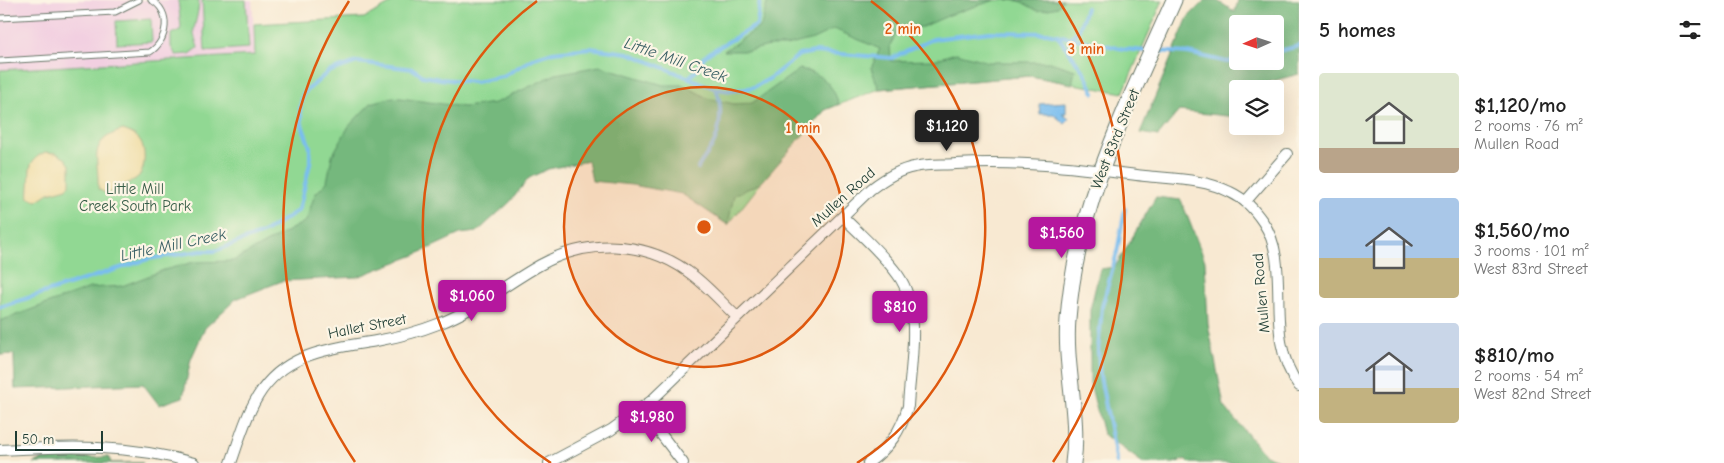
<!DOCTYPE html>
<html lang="en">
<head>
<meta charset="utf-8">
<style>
	body { margin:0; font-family:"Comic Neue",sans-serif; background:#f6f6f6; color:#222; height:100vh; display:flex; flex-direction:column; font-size:19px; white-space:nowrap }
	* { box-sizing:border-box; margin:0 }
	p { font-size:16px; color:#767676 }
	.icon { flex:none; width:28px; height:28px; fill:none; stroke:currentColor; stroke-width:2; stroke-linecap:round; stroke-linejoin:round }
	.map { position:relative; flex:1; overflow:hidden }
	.panel { display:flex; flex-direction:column; background:#fff; width:425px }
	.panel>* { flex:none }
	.needle { width:32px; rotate:267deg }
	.controls { position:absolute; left:1229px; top:15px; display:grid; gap:10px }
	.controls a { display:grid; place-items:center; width:55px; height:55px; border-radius:5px; background:#fff; box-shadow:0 5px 20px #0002; font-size:25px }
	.scale { position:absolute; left:15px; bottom:12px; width:88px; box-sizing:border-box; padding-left:5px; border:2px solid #1f3d34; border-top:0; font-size:14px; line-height:18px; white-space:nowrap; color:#1f3d34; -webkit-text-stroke:4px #fcf5e5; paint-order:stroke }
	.price { position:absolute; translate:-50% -42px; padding:0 11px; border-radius:5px; background:#b5179e; color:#fff; font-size:16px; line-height:32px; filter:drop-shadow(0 1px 2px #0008) }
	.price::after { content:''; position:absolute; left:50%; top:30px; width:15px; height:11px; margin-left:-8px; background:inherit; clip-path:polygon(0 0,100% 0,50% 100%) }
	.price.current { background:#222; color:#fff }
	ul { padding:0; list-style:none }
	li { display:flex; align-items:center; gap:15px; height:125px; padding:0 20px }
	li span { display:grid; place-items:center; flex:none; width:140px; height:100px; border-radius:5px; color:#555 }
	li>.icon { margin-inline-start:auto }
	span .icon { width:60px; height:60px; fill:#fffc; stroke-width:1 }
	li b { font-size:21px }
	h2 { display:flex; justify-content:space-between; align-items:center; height:60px; padding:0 20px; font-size:21px }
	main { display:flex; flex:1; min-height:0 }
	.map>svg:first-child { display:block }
	.built { fill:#f2cfe1 }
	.green { fill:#91d893; stroke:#588a64 }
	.forest { fill:#74b87d; stroke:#4a7a58; fill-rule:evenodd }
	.sand { fill:#eeda9e; stroke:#868c69 }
	.water { fill:#79bdef; stroke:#4c7d92 }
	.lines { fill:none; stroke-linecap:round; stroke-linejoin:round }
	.stream { stroke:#79bdef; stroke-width:4 }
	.lane-casing { stroke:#6b796b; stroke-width:7 }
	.street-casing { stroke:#6b796b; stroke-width:12 }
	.secondary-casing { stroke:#6b796b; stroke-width:17 }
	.lane { stroke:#fff; stroke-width:5 }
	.street { stroke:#fff; stroke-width:10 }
	.secondary { stroke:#fff; stroke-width:15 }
	.ring { fill:none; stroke:#de580e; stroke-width:2.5 }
	.labels { text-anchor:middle; stroke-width:4.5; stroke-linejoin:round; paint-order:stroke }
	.street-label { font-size:15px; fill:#1f3d34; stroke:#fcf5e5 }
	.park-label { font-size:15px; fill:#365c47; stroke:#fcf5e5 }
	.water-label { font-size:16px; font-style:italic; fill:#365d63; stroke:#fcf5e5 }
	.centre { fill:#de580e; stroke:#fcf5e5; stroke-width:2.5 }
	.ring-label { font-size:15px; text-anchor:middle; font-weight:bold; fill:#de580e; stroke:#fcf5e5; stroke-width:4.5; stroke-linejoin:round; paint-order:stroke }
</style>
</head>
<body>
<main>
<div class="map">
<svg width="1299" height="463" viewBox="0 0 1299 463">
	<rect width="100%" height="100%" fill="#fcf5e5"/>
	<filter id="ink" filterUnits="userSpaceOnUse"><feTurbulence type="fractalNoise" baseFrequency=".02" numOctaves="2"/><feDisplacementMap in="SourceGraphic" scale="10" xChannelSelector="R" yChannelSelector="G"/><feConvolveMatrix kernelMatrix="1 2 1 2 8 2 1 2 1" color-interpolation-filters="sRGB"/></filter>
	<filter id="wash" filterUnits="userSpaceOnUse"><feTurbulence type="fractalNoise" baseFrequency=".0096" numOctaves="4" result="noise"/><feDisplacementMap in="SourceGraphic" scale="20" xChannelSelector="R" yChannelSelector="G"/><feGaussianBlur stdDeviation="1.12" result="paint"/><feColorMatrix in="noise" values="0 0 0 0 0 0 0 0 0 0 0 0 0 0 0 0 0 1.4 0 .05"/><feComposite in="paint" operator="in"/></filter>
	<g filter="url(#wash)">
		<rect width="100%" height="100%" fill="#f8e9d2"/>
		<!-- built -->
		<polygon class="built" points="0,0 252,0 255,55 0,70"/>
		<!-- green -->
		<g class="green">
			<path d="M178,0H199C199,11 196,19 194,29C193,36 197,42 198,48L190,54L176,55L171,47V34L180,30L181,27Z"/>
			<polygon points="202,0 246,0 249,48 205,51"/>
			<polygon points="397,0 1163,0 1123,93 1030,76 879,89 825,110 784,154 728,225 682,194 607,159 529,167 261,275 155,356 15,389 14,354 0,355 0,70 255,55 254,24 364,18"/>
			<polygon points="151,19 152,42 117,44 116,21"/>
		</g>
		<!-- forest -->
		<g class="forest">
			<polygon points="768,0 995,0 952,14 922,27 900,28 890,45 891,61 933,60 956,53 989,62 1050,62 1075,70 1072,84 1030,76 879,89 871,68 880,49 834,29 813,39 786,46 769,46 748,51 724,51 761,26"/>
			<polygon points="1006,0 1063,0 1058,7 1038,11 1020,1"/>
			<path d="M1205,0H1216L1235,12L1238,0H1299V74L1257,85L1255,89H1238L1237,117L1179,111L1158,136L1140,133L1188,17ZM1238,24H1275V61H1238Z"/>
			<path d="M600,66L663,85H684L707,98L734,104L752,103L800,69C823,75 831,82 839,104L825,110L761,183L734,195L728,225L682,194L632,185L592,181L588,161L548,169L529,178L510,202L477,232L460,234L415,255L357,277L282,281L236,299L205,328L191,359L183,397L159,405L143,384L15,389L14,354L0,355V321L90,288L122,286L164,270L194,262L233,261L306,221L315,194L327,182L332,156L349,126L371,103L393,97L464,107L495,103L556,74Z"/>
			<polygon points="1156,197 1181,200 1205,261 1208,324 1224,406 1265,455 1286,463 1191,463 1184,460 1173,463 1143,463 1103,434 1090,383 1090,310 1100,269 1115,267"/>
			<polygon points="109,457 111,463 143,463 34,463 43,459"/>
		</g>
		<!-- sand -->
		<g class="sand">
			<path d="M123,130C129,132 136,135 140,140C146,148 146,170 138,177C132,182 115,189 107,194L98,189C100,161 85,141 123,130Z"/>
			<path d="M45,152L56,153L66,159L70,165V184L67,188L49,193L37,201L29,198C28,193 29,191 29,186C31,168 26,162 45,152Z"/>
		</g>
		<!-- water -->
		<polygon class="water" points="1066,102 1066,113 1062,113 1069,118 1065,124 1053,114 1040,114 1039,104"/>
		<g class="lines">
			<!-- stream -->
			<g class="stream">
				<polyline points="1057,35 1084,72 1094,93"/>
				<polyline points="1070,38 1079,30 1086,8"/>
				<polyline points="1156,51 1188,53 1227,62 1238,60"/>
				<polyline points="1275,52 1299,46"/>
				<polyline points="689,77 697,70 704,57 712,51 757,25 760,0"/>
				<path d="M698,168C702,160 707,155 711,148C721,134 723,104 716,89"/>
				<polyline points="0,307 148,259 201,251 215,251 265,232 299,210 310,163 310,147 302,125 300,109 303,94 328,72 357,62 413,69 423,76 441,79 475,82 502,77 534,58 553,52 590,48 628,53 716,89 732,91 754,87 769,79 799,55 815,52 892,58 933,39 990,32 1047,33 1124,49 1146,51"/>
				<polyline points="1117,463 1100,376 1098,351 1102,307 1117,252 1125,209"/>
			</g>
		</g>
	</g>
	<g filter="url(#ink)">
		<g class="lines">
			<defs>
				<g id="lane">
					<polyline points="0,18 115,12 139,0"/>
					<path d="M0,61L150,52C168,41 172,11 151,0"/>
				</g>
				<g id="street">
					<polyline points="1246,201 1287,154"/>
					<path d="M843,217C861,235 883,254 898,275C923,310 910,366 908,406C901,431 889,448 868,463"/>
					<polyline points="641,408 683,463"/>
					<path d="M0,450C66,446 130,444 194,463"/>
					<path d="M231,463C239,441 245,417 258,396C285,352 330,349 376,341C398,337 418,332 438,324C475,310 506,284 540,265C586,239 643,240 687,271C705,283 721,302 737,317"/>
					<path d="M549,463L611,430L651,401L871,189C884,179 898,170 914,167C928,164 942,165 956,164C1022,160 1080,168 1145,176C1173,179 1205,179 1230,192C1245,199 1254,209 1263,222C1294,268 1261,335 1299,386"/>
				</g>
				<path id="secondary" d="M1073,463C1080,416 1064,367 1068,319C1076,205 1129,102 1174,0"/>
			</defs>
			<!-- lane casing -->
			<use href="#lane" class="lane-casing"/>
			<!-- street casing -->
			<use href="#street" class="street-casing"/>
			<!-- secondary casing -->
			<use href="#secondary" class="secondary-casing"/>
			<!-- lane -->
			<use href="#lane" class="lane"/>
			<!-- street -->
			<use href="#street" class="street"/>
			<!-- secondary -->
			<use href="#secondary" class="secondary"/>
		</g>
	</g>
	<!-- distance rings -->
	<circle cx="704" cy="227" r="140" fill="#de580e" fill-opacity=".12"/>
	<g class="ring">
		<circle cx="704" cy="227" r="140"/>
		<path d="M551 463A281 281 0 0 1 537 1M871 1A281 281 0 0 1 857 463"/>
		<path d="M355 462A421 421 0 0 1 349 1M1059 1A421 421 0 0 1 1053 462"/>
	</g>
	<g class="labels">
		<!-- street labels -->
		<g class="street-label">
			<text transform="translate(1115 139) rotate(-68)" y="5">West 83rd Street</text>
			<text transform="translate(843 197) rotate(-42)" y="5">Mullen Road</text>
			<text transform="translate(1261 293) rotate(-95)" y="5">Mullen Road</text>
			<text transform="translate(367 326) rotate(-11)" y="5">Hallet Street</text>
		</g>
		<!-- park labels -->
		<g class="park-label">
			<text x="135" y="194">Little Mill<tspan x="135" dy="17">Creek South Park</tspan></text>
		</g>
		<!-- water labels -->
		<g class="water-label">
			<text transform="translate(676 59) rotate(19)" y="6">Little Mill Creek</text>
			<text transform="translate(173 244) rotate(-12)" y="6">Little Mill Creek</text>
		</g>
	</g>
	<circle cx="704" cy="227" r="8" class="centre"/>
	<g class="ring-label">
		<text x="903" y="34">2 min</text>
		<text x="1086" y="54">3 min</text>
		<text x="803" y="133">1 min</text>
	</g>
</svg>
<div class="controls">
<a><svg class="needle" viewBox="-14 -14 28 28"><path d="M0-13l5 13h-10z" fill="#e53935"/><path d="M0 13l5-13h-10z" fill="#767676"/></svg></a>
<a><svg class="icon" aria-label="layers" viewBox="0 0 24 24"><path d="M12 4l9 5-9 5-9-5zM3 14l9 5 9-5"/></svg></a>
</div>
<div class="scale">50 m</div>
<b class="price current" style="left:947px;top:152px">$1,120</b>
<b class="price" style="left:1062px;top:259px">$1,560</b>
<b class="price" style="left:472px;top:322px">$1,060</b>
<b class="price" style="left:900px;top:333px">$810</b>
<b class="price" style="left:652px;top:443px">$1,980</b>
</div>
<section class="panel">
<h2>5 homes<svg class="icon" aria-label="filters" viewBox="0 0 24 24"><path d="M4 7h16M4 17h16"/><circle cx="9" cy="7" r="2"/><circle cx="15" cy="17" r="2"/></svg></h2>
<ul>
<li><span style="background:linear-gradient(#dfe7d0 75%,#b9a48a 0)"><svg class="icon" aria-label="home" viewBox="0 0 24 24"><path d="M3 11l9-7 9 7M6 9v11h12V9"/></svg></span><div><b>$1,120/mo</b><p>2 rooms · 76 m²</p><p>Mullen Road</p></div></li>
<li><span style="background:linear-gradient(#a9c7e8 60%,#c2b280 0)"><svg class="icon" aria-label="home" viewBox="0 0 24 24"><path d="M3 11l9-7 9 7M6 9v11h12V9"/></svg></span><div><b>$1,560/mo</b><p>3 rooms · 101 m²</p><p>West 83rd Street</p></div></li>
<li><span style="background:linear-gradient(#c9d6e8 65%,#c2b280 0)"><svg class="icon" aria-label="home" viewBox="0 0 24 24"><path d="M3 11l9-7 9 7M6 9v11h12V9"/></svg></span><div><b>$810/mo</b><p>2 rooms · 54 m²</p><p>West 82nd Street</p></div></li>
</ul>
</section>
</main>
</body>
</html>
